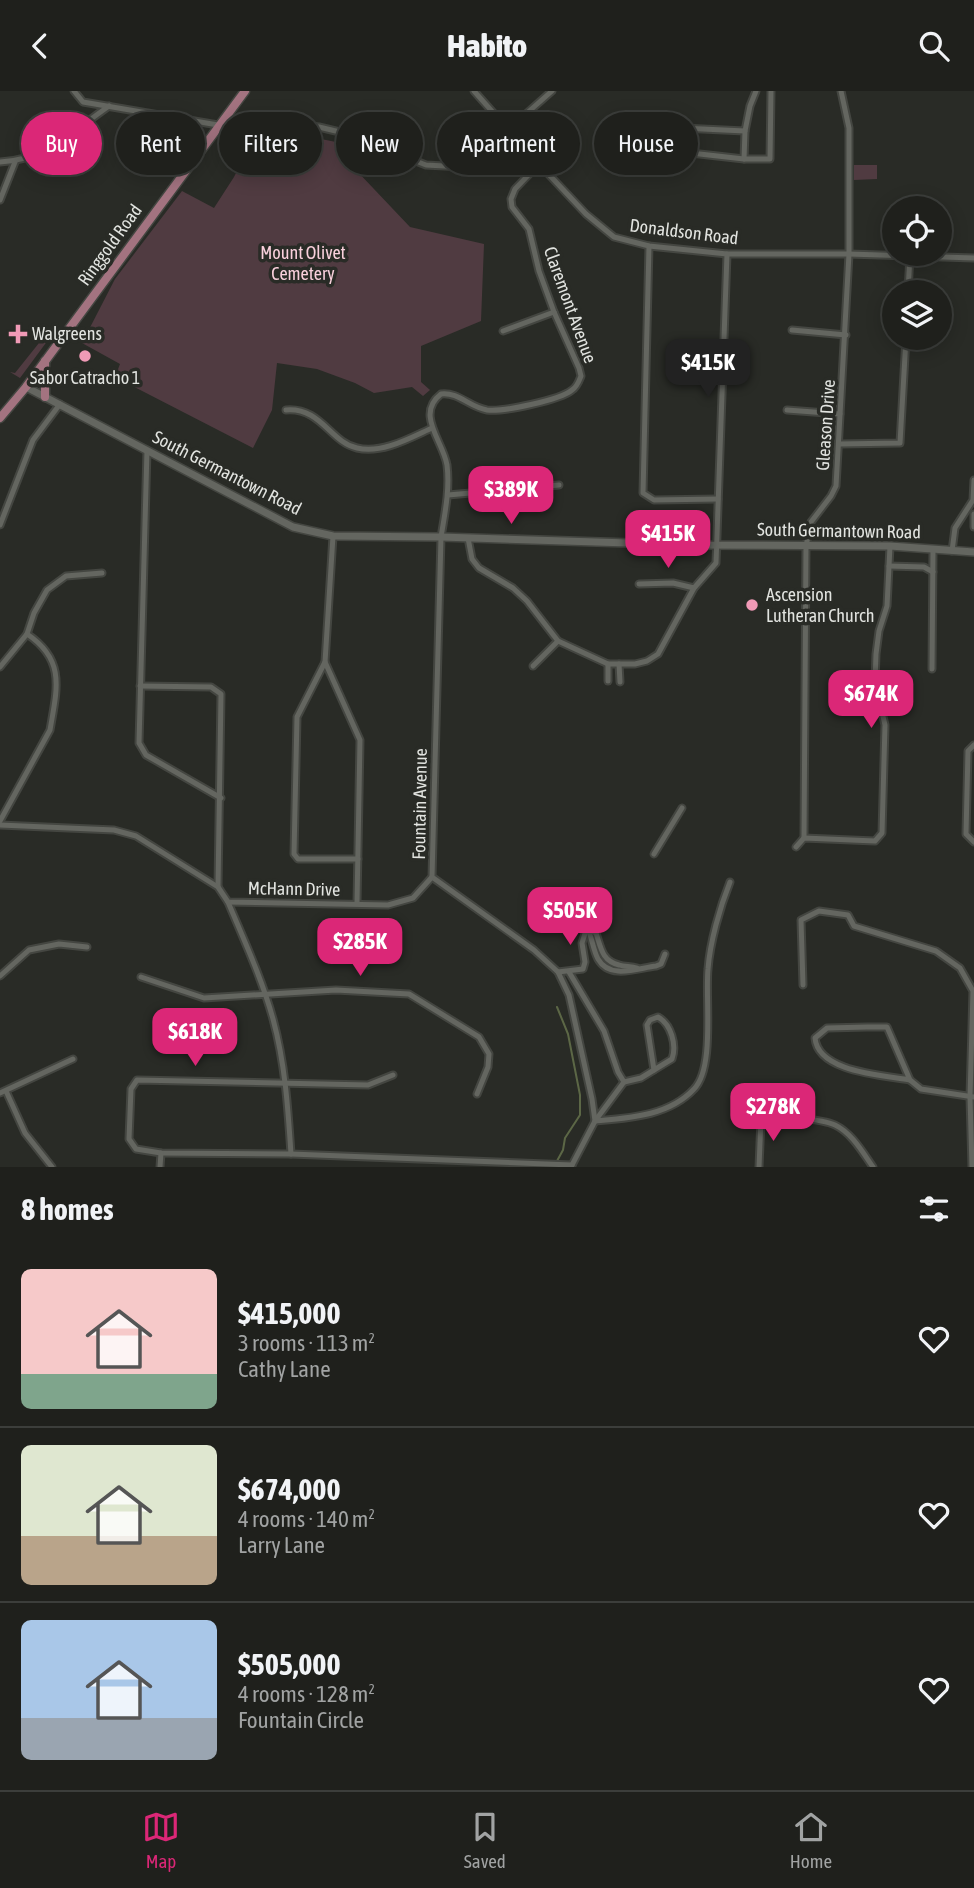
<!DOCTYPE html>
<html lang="en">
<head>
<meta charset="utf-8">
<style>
	body { margin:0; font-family:"Asap Condensed",sans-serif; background:#2c2d29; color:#f1f3f6; height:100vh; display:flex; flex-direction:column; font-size:26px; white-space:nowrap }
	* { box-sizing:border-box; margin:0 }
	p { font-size:23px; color:#a1a3a3 }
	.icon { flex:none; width:38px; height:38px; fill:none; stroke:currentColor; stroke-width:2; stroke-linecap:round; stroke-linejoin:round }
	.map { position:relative; height:1076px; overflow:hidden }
	.drawer { display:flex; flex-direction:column; background:#1f201c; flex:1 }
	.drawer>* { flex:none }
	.hud { position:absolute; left:21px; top:21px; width:933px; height:63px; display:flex; gap:14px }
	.fabs { position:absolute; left:882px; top:105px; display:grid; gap:14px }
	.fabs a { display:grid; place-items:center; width:70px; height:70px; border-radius:50%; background:#1f201c; box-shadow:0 4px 18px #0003,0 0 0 2px #3c3e3b; font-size:35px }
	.price { position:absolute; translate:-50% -60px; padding:0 16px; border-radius:14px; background:#db2777; color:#fff; font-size:23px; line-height:46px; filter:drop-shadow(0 2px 4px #0008) }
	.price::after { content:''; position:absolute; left:50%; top:42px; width:21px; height:16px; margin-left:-10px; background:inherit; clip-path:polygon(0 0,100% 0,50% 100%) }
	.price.active { background:#222; color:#fff }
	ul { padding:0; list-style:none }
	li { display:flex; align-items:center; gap:21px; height:175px; padding:0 21px }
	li+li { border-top:2px solid #3c3e3b }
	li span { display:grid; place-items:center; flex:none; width:196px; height:140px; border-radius:10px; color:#555 }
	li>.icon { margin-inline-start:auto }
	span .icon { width:84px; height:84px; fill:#fffc; stroke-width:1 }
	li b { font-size:30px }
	h2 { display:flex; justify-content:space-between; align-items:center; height:84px; padding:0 21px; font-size:30px }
	.pill { padding:0 24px; border-radius:32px; background:#1f201c; box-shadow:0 4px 18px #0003,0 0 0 2px #3c3e3b; font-size:24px; line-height:63px }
	.pill.active { background:#db2777; color:#fff }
	header { display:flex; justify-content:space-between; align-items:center; height:91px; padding:0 21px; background:#1f201c; font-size:32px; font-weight:800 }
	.dock { display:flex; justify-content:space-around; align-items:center; height:98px; border-top:2px solid #3c3e3b; background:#1f201c; font-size:19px; color:#a1a3a3 }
	.dock a { display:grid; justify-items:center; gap:4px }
	.dock .active { color:#db2777 }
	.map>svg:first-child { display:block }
	.green { fill:#503b41 }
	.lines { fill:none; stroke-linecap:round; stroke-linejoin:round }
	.stream { stroke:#5c6746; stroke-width:2 }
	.street-casing { stroke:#444641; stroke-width:9 }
	.secondary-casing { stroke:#444641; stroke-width:10 }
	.primary-casing { stroke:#444641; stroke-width:11 }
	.street { stroke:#646660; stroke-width:5 }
	.secondary { stroke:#646660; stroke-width:7 }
	.primary { stroke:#a37380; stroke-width:8 }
	.poi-dot { fill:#f09ab6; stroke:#292b26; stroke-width:2.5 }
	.labels { text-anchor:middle; stroke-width:7; stroke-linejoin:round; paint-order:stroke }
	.street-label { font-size:18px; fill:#e2e4e0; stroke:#292b26 }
	.park-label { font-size:18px; fill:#f9d0dc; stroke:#292b26 }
	.poi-label { font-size:18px; fill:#e2e4e0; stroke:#292b26; text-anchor:start }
</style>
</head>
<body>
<header><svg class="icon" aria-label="back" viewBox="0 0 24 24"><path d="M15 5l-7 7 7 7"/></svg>Habito<svg class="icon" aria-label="search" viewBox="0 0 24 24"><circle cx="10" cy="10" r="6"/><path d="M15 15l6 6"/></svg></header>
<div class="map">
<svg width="974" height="1076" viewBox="0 0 974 1076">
	<rect width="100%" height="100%" fill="#292b26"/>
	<!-- green -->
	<g class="green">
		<polygon points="256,42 306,45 341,52 337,59 410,136 484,153 481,230 421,255 421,291 430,299 423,305 412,296 374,302 355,292 317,278 277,272 272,319 253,357 115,286 120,273 82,252 115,188 182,100 214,117 234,86"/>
		<polygon points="854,74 877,74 877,88 854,89"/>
		<polygon points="47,239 51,245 20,287 10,281 15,282 47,242 45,240"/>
	</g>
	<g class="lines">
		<!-- stream -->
		<polyline class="stream" points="557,916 568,943 580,1004 580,1024 565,1047 563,1059 557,1070"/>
		<defs>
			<g id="street">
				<polyline points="74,0 83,11 218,34 242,35 289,33 319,36 344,42 426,74 463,76 539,73 586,123 614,146 649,155 727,163 849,163 974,167"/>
				<path d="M474,0L539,73L515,98L511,108L512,116L529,138L539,180L554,221L579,277L581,285C579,290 577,296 572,299C560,309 503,321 487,319C469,316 459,301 441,303C415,323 443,350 447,374C450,398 445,422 441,446L432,786L534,859L558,881L569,904L592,1008L595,1030L571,1076"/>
				<polyline points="675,37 673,60 744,68"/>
				<polyline points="509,38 552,0"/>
				<polyline points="626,39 660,36 745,40 750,15 756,0"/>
				<polyline points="745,40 744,68 770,68 771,0"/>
				<path d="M0,71C42,70 76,38 109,15"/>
				<polyline points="0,109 15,71"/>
				<polyline points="649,155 643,402 654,409 718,408"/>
				<polyline points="908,201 910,164"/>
				<polyline points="792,239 846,244"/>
				<polyline points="503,240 554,221"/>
				<path d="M286,319C321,316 330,351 357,357C382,363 410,347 432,337"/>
				<polyline points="787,319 840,323"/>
				<polyline points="839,353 900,352 906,247"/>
				<polyline points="147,359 139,652 146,664 221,707"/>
				<polyline points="448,404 559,394"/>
				<polyline points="0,434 33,349 60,313"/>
				<polyline points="974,436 974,423"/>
				<polyline points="333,445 325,571 360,649 357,812"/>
				<polyline points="468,447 472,468 479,477 513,497 527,510 558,550 608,573 635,573 647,570 658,563 694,497 716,472 727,163"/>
				<polyline points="952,460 955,437 973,409 974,389"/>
				<polyline points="889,475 924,476 933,481"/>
				<polyline points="639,493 673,492 694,497"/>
				<polyline points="325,571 297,626 294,763 298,768 358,768"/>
				<polyline points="608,573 608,590"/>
				<polyline points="619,573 620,591"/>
				<polyline points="533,575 558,550"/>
				<polyline points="0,576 27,543 34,522 47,499 66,485 102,482"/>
				<polyline points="932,578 933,459"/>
				<polyline points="140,595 211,596 221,603 218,796"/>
				<polyline points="974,654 968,660 966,743 974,751"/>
				<path d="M0,730L50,639C57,598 66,569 27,543"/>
				<polyline points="0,734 114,739 136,745 218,796 228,811 388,814 413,807 432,786"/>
				<polyline points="804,747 806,455 811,431 831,405 836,395 849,163 849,37 841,0"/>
				<polyline points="796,756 804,747 875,750 882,742 885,634 875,591 876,563 879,540 887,515 890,455"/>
				<polyline points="654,763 682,717"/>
				<path d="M228,811C244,849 262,888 273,928C285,972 288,1017 291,1063"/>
				<path d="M587,836C592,846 593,859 598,868C610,889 638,877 656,875L661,873L665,863"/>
				<path d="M589,839L596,842C601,857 602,870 619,874C625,876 631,875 637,877"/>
				<polyline points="558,881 583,878 585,871 582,852 587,836"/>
				<polyline points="569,881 604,940 618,981 624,991 641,987 654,979"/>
				<polyline points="0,885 29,859 59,853 87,856"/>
				<polyline points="141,886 204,907 336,899 409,903 479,946 489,963 488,976 477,1003"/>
				<polyline points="803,894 801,829 819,820 848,824 854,835 936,860 960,877 973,900 970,1006 972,1076"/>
				<path d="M658,926C671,933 677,954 672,968L654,979L647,934L650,929Z"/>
				<path d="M867,936H887L910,989C882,984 818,981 815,947L827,937Z"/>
				<polyline points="393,984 368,994 137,989 131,998 129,1048 136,1058 161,1062 291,1063 572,1074"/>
				<polyline points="910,989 921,998 974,1006"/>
				<polyline points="6,1000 25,1042 52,1076"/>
				<polyline points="0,1002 73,968"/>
				<path d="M595,1030C629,1027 669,1025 694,998C715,977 705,907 708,878C710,851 720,816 730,791"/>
				<polyline points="595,1030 624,991"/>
				<polyline points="160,1076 161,1062"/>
				<path d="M759,1076L761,1028L762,1025C777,1024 822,1028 835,1034C852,1042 863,1062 873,1076"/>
			</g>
			<polyline id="secondary" points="26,296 293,436 333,445 441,446 693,454 890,455 974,461"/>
			<g id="primary">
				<polyline points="45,270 45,306"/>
				<polyline points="0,327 26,296 245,0"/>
			</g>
		</defs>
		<!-- street casing -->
		<use href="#street" class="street-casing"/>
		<!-- secondary casing -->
		<use href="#secondary" class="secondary-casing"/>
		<!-- primary casing -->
		<use href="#primary" class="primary-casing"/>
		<!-- street -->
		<use href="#street" class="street"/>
		<!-- secondary -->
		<use href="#secondary" class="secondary"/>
		<!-- primary -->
		<use href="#primary" class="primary"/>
	</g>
	<!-- markers -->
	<g class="poi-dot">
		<path d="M14.5 232.5h7v7h7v7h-7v7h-7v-7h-7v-7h7z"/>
		<circle cx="85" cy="265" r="7"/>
		<circle cx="752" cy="514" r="7"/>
	</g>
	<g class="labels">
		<!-- street labels -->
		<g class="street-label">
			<text transform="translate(684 141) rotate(7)" y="6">Donaldson Road</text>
			<text transform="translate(110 154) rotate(-54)" y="6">Ringgold Road</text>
			<text transform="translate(570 214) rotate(70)" y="6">Claremont Avenue</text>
			<text transform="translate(826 334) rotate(-86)" y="6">Gleason Drive</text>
			<text transform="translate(227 382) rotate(27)" y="6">South Germantown Road</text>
			<text transform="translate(839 440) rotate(1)" y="6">South Germantown Road</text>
			<text transform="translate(420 713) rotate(-89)" y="6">Fountain Avenue</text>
			<text transform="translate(294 798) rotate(1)" y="6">McHann Drive</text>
		</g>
		<!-- park labels -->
		<g class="park-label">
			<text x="303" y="168">Mount Olivet<tspan x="303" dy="21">Cemetery</tspan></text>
		</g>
		<!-- poi labels -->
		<g class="poi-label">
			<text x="32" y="249">Walgreens</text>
			<text x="85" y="293" text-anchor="middle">Sabor Catracho 1</text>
			<text x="766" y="510">Ascension<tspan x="766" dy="21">Lutheran Church</tspan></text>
		</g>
	</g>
</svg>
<div class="fabs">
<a><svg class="icon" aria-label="locate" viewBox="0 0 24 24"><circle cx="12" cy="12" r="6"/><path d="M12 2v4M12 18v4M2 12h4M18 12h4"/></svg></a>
<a><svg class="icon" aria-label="layers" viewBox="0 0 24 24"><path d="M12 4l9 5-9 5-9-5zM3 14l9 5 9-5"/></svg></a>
</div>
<b class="price active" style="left:708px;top:308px">$415K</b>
<b class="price" style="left:511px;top:435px">$389K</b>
<b class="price" style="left:668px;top:479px">$415K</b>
<b class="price" style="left:871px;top:639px">$674K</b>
<b class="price" style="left:570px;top:856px">$505K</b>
<b class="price" style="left:360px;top:887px">$285K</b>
<b class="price" style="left:195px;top:977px">$618K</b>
<b class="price" style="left:773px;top:1052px">$278K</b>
<div class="hud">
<a class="pill active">Buy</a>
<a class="pill">Rent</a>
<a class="pill">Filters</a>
<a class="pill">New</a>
<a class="pill">Apartment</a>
<a class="pill">House</a>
</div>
</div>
<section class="drawer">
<h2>8 homes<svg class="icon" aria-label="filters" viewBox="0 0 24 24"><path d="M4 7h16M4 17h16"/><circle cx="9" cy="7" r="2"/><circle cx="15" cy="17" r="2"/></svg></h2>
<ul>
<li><span style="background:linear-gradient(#f6c9c9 75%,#7fa58c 0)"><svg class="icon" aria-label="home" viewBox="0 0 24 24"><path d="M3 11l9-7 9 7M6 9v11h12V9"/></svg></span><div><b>$415,000</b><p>3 rooms · 113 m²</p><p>Cathy Lane</p></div><svg class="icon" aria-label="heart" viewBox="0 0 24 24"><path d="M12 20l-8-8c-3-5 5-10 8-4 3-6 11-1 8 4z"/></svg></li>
<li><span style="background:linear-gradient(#dfe7d0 65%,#b9a48a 0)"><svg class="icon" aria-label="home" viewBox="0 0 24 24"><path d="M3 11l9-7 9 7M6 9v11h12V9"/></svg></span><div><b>$674,000</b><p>4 rooms · 140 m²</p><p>Larry Lane</p></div><svg class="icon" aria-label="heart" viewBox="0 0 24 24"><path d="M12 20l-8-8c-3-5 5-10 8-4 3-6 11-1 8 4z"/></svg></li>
<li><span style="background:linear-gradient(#a9c7e8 70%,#9aa5b1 0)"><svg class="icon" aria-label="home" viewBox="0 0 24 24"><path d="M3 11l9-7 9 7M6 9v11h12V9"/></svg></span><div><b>$505,000</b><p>4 rooms · 128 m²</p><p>Fountain Circle</p></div><svg class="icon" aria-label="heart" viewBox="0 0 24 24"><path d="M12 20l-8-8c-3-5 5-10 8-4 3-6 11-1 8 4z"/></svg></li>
</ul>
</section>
<nav class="dock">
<a class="active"><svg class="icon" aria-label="map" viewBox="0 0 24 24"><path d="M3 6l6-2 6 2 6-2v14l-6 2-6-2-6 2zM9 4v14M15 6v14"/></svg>Map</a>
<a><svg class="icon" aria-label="saved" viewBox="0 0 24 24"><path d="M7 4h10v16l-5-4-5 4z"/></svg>Saved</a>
<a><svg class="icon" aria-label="home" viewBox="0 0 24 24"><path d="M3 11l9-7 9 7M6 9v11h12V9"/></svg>Home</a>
</nav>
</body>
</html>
